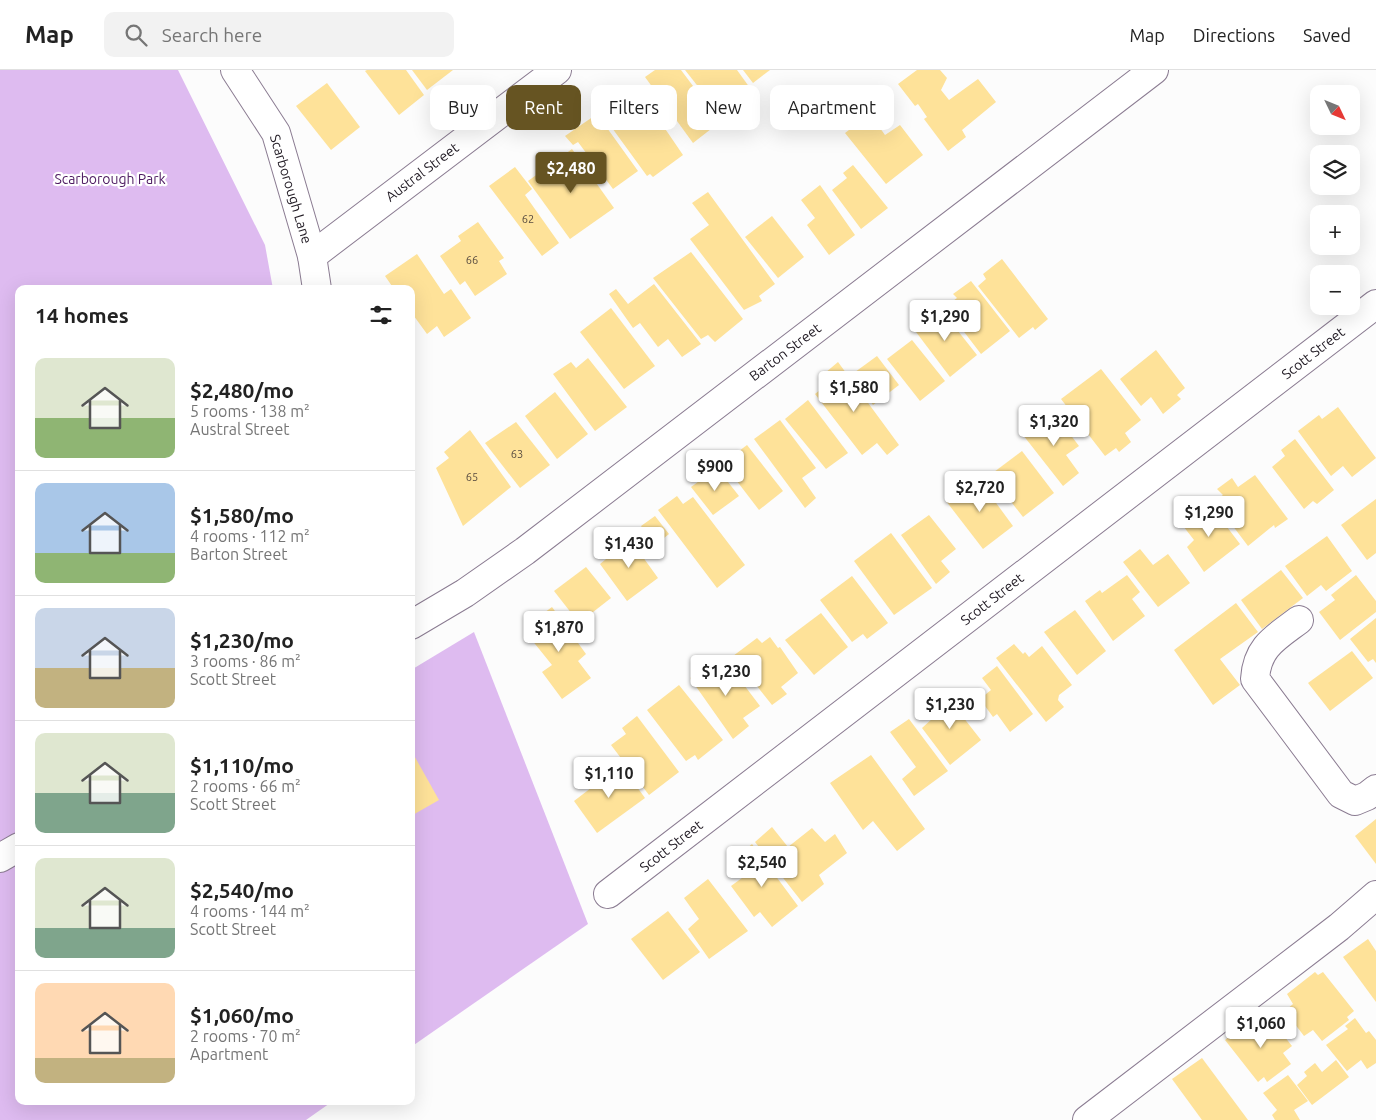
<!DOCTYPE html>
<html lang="en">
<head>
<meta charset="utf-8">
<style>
	body { margin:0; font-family:Ubuntu,sans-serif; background:#f2f2f2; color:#222; height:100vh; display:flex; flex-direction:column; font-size:19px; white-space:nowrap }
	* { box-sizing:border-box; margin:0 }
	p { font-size:16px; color:#767676 }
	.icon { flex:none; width:28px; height:28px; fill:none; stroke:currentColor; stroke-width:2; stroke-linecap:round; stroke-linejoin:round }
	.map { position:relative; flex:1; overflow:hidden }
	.details { position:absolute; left:15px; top:215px; width:400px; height:820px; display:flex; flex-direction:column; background:#fff; border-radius:10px; box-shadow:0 5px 20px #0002 }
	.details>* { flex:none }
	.top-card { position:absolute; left:430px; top:15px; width:475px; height:45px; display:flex; gap:10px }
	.needle { width:32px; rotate:133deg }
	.tools { position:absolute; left:1310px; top:15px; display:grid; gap:10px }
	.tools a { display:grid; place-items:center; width:50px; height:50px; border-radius:10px; background:#fff; box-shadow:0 5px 20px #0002; font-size:25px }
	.price { position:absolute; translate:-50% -42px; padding:0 11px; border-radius:5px; background:#fff; color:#222; font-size:16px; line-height:32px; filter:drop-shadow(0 1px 2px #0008) }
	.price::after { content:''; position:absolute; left:50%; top:30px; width:15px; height:11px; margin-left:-8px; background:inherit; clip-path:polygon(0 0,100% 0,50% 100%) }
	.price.on { background:#665422; color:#fff }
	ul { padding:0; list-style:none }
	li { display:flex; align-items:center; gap:15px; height:125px; padding:0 20px }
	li+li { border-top:1px solid #e0e0e0 }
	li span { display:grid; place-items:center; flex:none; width:140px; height:100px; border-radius:10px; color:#555 }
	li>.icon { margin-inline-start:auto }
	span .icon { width:60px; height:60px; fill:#fffc; stroke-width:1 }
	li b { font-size:21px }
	h2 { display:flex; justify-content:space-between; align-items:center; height:60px; padding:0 20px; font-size:21px }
	.tag { padding:0 18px; border-radius:10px; background:#fff; box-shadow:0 5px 20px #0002; font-size:18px; line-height:45px }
	.tag.on { background:#665422; color:#fff }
	header { display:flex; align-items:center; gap:30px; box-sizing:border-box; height:70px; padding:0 25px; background:#fff; border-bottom:1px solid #e0e0e0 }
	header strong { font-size:24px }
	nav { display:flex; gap:28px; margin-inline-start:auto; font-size:18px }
	.search { width:350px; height:45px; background:#f2f2f2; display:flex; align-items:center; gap:12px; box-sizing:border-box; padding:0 18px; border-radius:10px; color:#767676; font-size:19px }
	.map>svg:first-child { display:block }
	.green { fill:#debbf0 }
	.building { fill:#fee299 }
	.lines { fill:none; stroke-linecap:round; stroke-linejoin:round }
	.minor-casing { stroke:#8b7c92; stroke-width:30 }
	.minor { stroke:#fff; stroke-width:28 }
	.labels { text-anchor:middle; stroke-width:4.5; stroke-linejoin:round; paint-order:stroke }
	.number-label { font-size:11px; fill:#584c40 }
	.street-label { font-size:14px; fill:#201a23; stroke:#fff }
	.park-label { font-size:14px; fill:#4d1a61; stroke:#fff }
</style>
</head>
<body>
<header>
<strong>Map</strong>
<div class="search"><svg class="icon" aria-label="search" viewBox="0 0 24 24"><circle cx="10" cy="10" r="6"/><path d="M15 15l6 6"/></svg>Search here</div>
<nav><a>Map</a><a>Directions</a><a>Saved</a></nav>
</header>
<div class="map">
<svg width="1376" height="1050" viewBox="0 0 1376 1050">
	<rect width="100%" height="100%" fill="#fcfcfc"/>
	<!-- green -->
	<g class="green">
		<polygon points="0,0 178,0 265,175 273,219 19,219 19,1031 333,1031 306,1050 0,1050"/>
		<polygon points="474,562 588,854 411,977 411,600"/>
	</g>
	<!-- building -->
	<g class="building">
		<polygon points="367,0 406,0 424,25 399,45 365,1"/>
		<polygon points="412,0 453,0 427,20"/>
		<polygon points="655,0 681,0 720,52 693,73 645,7"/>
		<polygon points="685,0 737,0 750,18 719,43"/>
		<polygon points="743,0 770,0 753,13"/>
		<polygon points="917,0 940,0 947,8 941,20 949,30 978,9 996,32 962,60 966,67 948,81 924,49 927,47 918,34 915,36 898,14"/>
		<polygon points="327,13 360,57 331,80 296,36"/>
		<polygon points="640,22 683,85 653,107 650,104 647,106 599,40 619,26 624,33"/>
		<polygon points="597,44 638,101 613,119 578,72 573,75 565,66"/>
		<polygon points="870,44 885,65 900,55 923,85 886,114 845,63"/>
		<polygon points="572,79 614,138 570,169 528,111"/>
		<polygon points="853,95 888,138 861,159 832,120 847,108 843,103"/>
		<polygon points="515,97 532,119 525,125 559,173 542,186 489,116"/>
		<polygon points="820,115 855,165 829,185 807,155 815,148 801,130"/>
		<polygon points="708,122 775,214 759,226 762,231 744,240 690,169 709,155 692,133"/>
		<polygon points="772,146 804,187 778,208 745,167"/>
		<polygon points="478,152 504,188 499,191 507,204 475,226 465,211 460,215 440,186 461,171 458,166"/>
		<polygon points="691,182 743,249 715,272 708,265 701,269 653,208"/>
		<polygon points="417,184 444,224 451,219 471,248 444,267 437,256 427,264 411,242 411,219 394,219 385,206"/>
		<polygon points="1002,189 1048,249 1035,260 1033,257 1019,268 978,216 986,209 983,204"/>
		<polygon points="971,211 1010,261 981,284 945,237 957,228 953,224"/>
		<polygon points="654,214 701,274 682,287 668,269 658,277 640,253 633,258 609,224 616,219 628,234"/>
		<polygon points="939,237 977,285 950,307 913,258"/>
		<polygon points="611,238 655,296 624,319 580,262"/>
		<polygon points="912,270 945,311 920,331 887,289"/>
		<polygon points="1156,280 1185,318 1177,325 1181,329 1163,344 1151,327 1141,336 1120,309"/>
		<polygon points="877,286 899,315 873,335 851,305"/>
		<polygon points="588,288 627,337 595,361 553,304 571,292 576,298"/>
		<polygon points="838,292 899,375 887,385 877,373 862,385 815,324 831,311 825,303"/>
		<polygon points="1101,299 1141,350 1125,363 1131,372 1119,382 1116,378 1105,386 1061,329"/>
		<polygon points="555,322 588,364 557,389 525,346"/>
		<polygon points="808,330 848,383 826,399 785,349"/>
		<polygon points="1338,337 1376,388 1352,407 1343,396 1331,406 1298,361 1319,345 1322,349"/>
		<polygon points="1054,343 1079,376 1066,385 1079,403 1063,416 1023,365"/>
		<polygon points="780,350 816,398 802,408 816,428 805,438 754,369"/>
		<polygon points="516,352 550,395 520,418 485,373"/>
		<polygon points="470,360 511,417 463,456 436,398 449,388 444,382"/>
		<polygon points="1295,369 1334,420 1317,434 1313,431 1304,439 1272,397 1285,386 1281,380"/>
		<polygon points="747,375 783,421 759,440 723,393"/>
		<polygon points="1022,381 1054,423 1023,447 990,405"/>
		<polygon points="717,398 739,426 713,445 691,417"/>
		<polygon points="1255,405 1288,449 1275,458 1274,455 1248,476 1214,431 1223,425 1217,419 1232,408 1238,417"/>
		<polygon points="977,407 1013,456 983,479 946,431"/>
		<polygon points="677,426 683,434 693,427 745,495 717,518 658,440"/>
		<polygon points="1376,429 1376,483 1367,490 1341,455"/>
		<polygon points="1211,436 1240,474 1204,502 1187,477 1194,470 1180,452 1196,439 1200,444"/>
		<polygon points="929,445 956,479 941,491 950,502 936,514 901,465"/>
		<polygon points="655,446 669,464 644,484 633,469 643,459 641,456"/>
		<polygon points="891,463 932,518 894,545 854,491"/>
		<polygon points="627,465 658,508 627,531 600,494 617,480 613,476"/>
		<polygon points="1327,466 1352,501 1326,521 1321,515 1307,526 1285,496"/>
		<polygon points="1140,479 1153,495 1168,484 1190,513 1158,537 1123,492"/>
		<polygon points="586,497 611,528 579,553 554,521"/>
		<polygon points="1281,500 1303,528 1262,559 1241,530"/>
		<polygon points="1127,505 1140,522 1132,529 1145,546 1113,571 1085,531 1100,520 1102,523"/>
		<polygon points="1356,505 1376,531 1376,542 1340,570 1319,542 1335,530 1331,525"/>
		<polygon points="852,506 888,553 867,569 863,564 852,572 820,530"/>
		<polygon points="1236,533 1258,562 1220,589 1240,615 1213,635 1174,580"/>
		<polygon points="552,537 586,584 578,591 591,608 562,629 542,602 552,595 527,564 537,556 533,551"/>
		<polygon points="1075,540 1106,581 1077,605 1044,562"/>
		<polygon points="821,543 848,577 814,605 785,570"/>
		<polygon points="1376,548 1376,593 1373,589 1368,592 1350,569"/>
		<polygon points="770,567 778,578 780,577 798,603 781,617 787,624 772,635 733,586 757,568 762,573"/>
		<polygon points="1014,574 1023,584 1025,582 1029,587 1042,576 1072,615 1059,625 1058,630 1064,637 1046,652 996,588"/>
		<polygon points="1352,581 1373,608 1330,641 1308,613"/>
		<polygon points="714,590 719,597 725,592 739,613 741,611 760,636 743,648 749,656 733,669 690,608"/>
		<polygon points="997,596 1033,644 1010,662 997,644 993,647 980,629 991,620 982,608"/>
		<polygon points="679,615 723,670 698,690 695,685 686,691 647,640"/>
		<polygon points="945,624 981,670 950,695 922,658 933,648 926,639"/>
		<polygon points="637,646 679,702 649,725 611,675 626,664 622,658"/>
		<polygon points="909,649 948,701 914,726 902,709 916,697 890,662"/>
		<polygon points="411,680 439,730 411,746"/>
		<polygon points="871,685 925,759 897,781 873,751 863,760 830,713"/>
		<polygon points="621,695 645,728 597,763 574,731"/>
		<polygon points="1376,749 1376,794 1355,766"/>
		<polygon points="772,757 788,777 812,758 825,772 835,764 847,783 819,805 824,814 802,832 755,772"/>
		<polygon points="752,774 798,836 772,857 760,842 754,847 731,816 746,805 734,789"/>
		<polygon points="708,809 748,861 709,889 688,859 699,849 684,828"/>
		<polygon points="668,841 700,882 663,910 631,869"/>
		<polygon points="1368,869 1376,881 1376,932 1343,887"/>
		<polygon points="1315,902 1318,905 1323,902 1354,941 1347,947 1349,950 1322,971 1313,960 1304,966 1285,941 1293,934 1287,924"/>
		<polygon points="1256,946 1265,957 1273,952 1292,976 1283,983 1291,994 1267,1012 1264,1007 1258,1012 1225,970"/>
		<polygon points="1355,948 1366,963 1369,961 1376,970 1376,993 1367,999 1361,990 1347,1001 1326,975 1348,959 1345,956"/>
		<polygon points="1202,988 1248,1050 1202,1050 1172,1009"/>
		<polygon points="1336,990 1349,1007 1312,1035 1297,1015 1307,1006 1304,1002 1315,993 1322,1002"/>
		<polygon points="1288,1005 1308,1031 1294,1040 1300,1050 1275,1050 1272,1045 1277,1040 1263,1023"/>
	</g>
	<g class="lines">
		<defs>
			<g id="minor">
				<polyline points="235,0 276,63 312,186 317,219"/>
				<polyline points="312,186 557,0"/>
				<path d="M1299,550C1275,568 1257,577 1255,609L1341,724L1355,731L1367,726L1376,719"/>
				<polyline points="411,555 465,523 525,481 1154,0"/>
				<polyline points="0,788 19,777"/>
				<polyline points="608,824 1376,234"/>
				<polyline points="1087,1050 1339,857 1376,825"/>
			</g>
		</defs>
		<!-- minor casing -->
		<use href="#minor" class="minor-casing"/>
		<!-- minor -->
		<use href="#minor" class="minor"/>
	</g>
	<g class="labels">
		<!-- number labels -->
		<g class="number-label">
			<text x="528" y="153">62</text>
			<text x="472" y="194">66</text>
			<text x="517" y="388">63</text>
			<text x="472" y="411">65</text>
		</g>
		<!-- street labels -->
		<g class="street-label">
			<text transform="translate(422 102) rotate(-37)" y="5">Austral Street</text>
			<text transform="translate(291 119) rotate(73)" y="5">Scarborough Lane</text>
			<text transform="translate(785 282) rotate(-37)" y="5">Barton Street</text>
			<text transform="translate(1313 283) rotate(-38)" y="5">Scott Street</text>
			<text transform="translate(992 529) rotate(-38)" y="5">Scott Street</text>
			<text transform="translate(671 776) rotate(-38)" y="5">Scott Street</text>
		</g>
		<!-- park labels -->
		<g class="park-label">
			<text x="110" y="114">Scarborough Park</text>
		</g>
	</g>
</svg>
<div class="tools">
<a><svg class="needle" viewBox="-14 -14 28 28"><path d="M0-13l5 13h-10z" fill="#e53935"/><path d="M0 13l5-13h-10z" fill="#767676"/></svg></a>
<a><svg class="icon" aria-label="layers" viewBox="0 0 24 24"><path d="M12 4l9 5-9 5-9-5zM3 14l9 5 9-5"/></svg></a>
<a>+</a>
<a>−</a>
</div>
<b class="price on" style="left:571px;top:124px">$2,480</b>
<b class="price" style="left:945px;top:272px">$1,290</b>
<b class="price" style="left:854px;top:343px">$1,580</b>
<b class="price" style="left:1054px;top:377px">$1,320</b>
<b class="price" style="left:715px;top:422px">$900</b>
<b class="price" style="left:980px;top:443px">$2,720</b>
<b class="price" style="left:1209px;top:468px">$1,290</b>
<b class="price" style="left:629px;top:499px">$1,430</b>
<b class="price" style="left:559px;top:583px">$1,870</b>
<b class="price" style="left:726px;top:627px">$1,230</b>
<b class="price" style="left:950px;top:660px">$1,230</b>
<b class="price" style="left:609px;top:729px">$1,110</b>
<b class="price" style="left:762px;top:818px">$2,540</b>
<b class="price" style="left:1261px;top:979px">$1,060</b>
<div class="top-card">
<a class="tag">Buy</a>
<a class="tag on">Rent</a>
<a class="tag">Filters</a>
<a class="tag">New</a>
<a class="tag">Apartment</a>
</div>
<section class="details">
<h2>14 homes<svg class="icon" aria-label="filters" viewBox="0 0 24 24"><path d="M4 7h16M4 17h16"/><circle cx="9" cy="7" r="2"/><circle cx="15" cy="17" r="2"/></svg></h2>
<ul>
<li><span style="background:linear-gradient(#dfe7d0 60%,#8fb573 0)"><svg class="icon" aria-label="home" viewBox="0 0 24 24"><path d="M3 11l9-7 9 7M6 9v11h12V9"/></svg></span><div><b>$2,480/mo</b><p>5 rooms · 138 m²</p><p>Austral Street</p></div></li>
<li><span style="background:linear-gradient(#a9c7e8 70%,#8fb573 0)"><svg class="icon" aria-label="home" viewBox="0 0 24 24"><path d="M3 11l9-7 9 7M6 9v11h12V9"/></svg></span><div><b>$1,580/mo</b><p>4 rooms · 112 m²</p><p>Barton Street</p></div></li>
<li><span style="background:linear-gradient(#c9d6e8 60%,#c2b280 0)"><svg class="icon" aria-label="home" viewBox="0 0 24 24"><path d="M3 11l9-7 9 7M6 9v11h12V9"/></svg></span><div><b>$1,230/mo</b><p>3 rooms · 86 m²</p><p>Scott Street</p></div></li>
<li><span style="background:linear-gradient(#dfe7d0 60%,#7fa58c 0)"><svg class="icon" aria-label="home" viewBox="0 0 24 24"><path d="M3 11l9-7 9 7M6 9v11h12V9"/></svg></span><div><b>$1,110/mo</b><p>2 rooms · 66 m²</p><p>Scott Street</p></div></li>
<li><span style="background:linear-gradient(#dfe7d0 70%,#7fa58c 0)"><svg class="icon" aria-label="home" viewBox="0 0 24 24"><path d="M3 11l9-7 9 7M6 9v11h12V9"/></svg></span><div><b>$2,540/mo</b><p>4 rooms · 144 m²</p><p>Scott Street</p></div></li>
<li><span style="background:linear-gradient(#ffd9b3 75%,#c2b280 0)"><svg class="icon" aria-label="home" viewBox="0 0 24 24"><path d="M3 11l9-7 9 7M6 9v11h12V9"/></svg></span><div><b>$1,060/mo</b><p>2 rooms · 70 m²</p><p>Apartment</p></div></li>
</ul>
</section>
</div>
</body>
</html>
